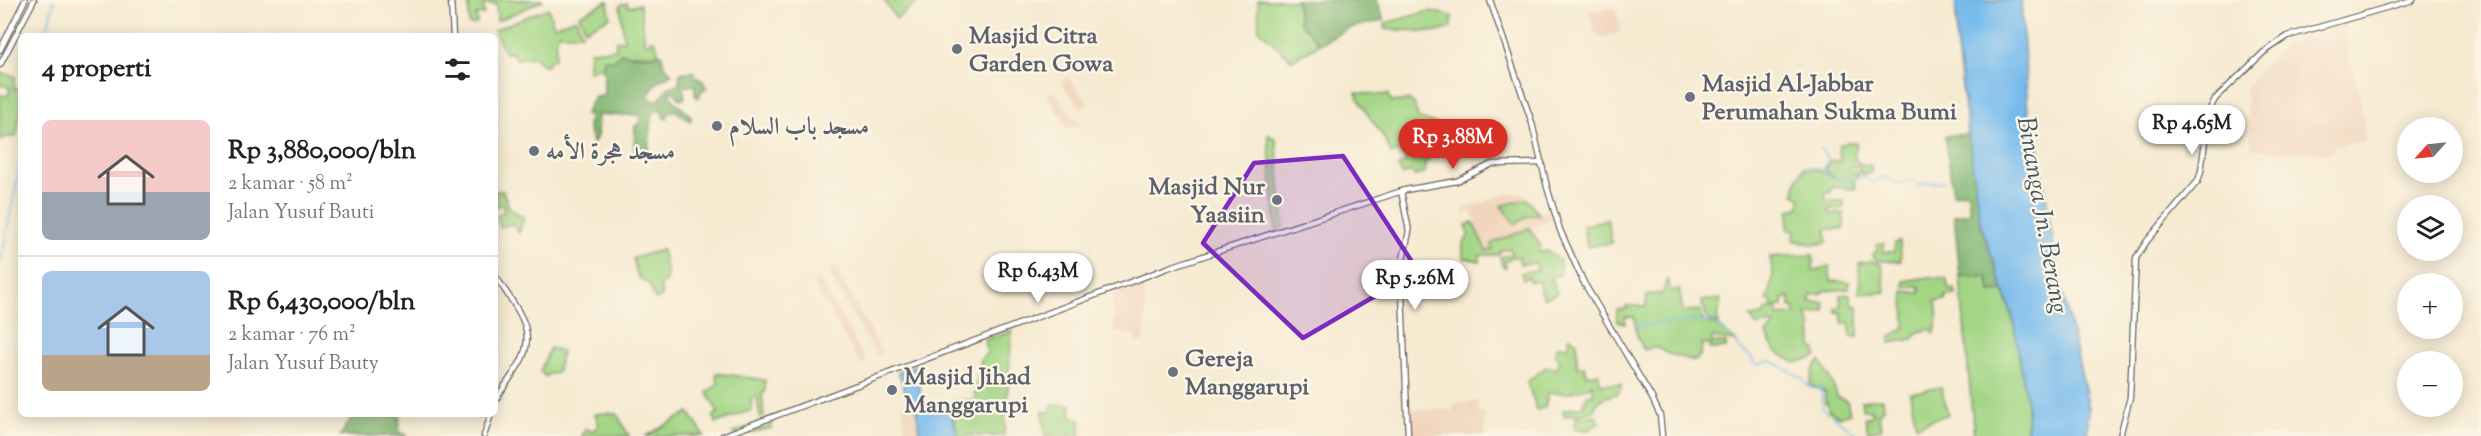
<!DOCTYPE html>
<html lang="id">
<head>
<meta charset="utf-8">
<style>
	body { margin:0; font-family:"Sorts Mill Goudy",Amiri,serif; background:#f2f2f2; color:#222; height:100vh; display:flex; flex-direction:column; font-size:22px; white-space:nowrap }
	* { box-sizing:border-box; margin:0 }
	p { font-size:20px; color:#767676 }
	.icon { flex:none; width:33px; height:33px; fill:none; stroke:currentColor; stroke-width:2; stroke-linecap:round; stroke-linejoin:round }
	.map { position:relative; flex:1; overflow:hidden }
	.sheet { position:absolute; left:18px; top:33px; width:480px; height:384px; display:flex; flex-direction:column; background:#fff; border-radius:9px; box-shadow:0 3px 15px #0003 }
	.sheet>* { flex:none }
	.needle { width:39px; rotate:243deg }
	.buttons { position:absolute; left:2397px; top:117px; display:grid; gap:12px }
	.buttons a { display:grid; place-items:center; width:66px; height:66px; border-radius:50%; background:#fff; box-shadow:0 3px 15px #0003; font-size:30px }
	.price { position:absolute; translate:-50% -51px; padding:0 14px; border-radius:21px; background:#fff; color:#222; font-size:20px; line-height:39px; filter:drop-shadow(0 2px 3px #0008) }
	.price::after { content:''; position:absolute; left:50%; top:36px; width:18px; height:14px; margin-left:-9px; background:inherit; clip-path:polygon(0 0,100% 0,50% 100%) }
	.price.on { background:#d93025; color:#fff }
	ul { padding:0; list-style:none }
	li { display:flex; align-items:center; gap:18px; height:150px; padding:0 24px }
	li+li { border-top:2px solid #e0e0e0 }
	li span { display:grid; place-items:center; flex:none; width:168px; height:120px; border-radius:9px; color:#555 }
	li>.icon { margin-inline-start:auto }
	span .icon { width:72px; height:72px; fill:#fffc; stroke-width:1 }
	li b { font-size:26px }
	h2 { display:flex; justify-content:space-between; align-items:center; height:72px; padding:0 24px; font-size:26px }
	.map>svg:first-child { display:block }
	.built { fill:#f1d5bd }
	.green { fill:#a2d584; stroke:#5f7850; stroke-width:1.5 }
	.forest { fill:#81b672; stroke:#4e6947; stroke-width:1.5 }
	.water { fill:#77bbed; stroke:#4a6c84; stroke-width:1.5 }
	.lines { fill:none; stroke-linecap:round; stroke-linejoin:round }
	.stream { stroke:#77bbed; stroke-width:1.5 }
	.secondary-casing { stroke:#68645b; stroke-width:7 }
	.primary-casing { stroke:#68645b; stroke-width:7 }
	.secondary { stroke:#fff; stroke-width:4.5 }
	.primary { stroke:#fff; stroke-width:4.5 }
	.marked { fill:#7b2cbf; fill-opacity:0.2; stroke:#7b2cbf; stroke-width:4.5; stroke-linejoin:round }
	.worship-dot { fill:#6b7280; stroke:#fcf5e5; stroke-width:2 }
	.labels { text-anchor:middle; stroke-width:5; stroke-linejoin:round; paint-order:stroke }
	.worship-label { font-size:24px; font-weight:bold; fill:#5b616d; stroke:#fcf5e5; text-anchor:start }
	.water-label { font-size:26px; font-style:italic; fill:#3c5465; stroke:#fcf5e5 }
</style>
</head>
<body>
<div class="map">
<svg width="2481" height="436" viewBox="0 0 2481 436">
	<rect width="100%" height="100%" fill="#fcf5e5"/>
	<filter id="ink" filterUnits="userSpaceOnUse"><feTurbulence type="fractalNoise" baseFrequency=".0167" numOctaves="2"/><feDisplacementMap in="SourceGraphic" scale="12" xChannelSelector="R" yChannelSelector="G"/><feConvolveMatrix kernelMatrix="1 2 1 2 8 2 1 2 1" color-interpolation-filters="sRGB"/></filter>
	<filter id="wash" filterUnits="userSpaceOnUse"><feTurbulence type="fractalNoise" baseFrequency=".008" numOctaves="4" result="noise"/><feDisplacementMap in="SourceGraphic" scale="24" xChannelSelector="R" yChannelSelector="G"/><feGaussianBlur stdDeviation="1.35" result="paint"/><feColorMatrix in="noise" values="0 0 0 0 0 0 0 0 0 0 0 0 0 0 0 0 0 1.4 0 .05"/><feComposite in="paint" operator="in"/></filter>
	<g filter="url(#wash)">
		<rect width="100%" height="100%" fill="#f6ead1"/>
		<!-- built -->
		<g class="built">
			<polygon points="1616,8 1621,32 1599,38 1594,31 1588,11"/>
			<polygon points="2346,24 2348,58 2361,97 2365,142 2335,146 2331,153 2279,152 2252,149 2245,88 2285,44"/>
			<polygon points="1068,77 1089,104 1082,109 1061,82"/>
			<polygon points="1054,90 1065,107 1081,125 1067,127 1047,95"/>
			<polygon points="1522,193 1528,195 1527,199 1501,206 1515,224 1528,216 1532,217 1548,210 1552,219 1492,244 1493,249 1486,251 1471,211 1463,214 1462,211 1504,194"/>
			<polygon points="835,268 883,353 877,356 828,272"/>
			<polygon points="819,278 867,362 861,365 812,282"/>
			<polygon points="1142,280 1146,306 1144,342 1135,341 1135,335 1114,332 1113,290"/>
			<polygon points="1478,401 1479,414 1485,414 1485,436 1411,436 1411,409 1453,410 1453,404"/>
			<polygon points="911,403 916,414 919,436 906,436 902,404"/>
		</g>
		<!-- green -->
		<g class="green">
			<polygon points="469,0 544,0 497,21 496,4 483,5 484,14 476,15 477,23 471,25 469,24"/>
			<polygon points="884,0 920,0 896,19"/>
			<polygon points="1258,0 1296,0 1300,23 1320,44 1292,60 1259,30"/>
			<polygon points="608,1 610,17 585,30 579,15"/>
			<path d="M627,3L628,7L640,4L645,43H650V40L655,41L659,54C649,55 640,53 631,54C614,56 606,69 588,71L590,51L616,49V41L624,40L620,5Z"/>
			<polygon points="548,8 554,26 576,18 582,34 557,34 555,59 548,61 547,66 541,64 535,57 516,59 512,53 505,53 494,30"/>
			<polygon points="1430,11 1452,16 1451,28 1437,32 1385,29 1385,23"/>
			<polygon points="0,73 15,76 14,89 21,88 21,111 16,137 6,137 0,141 0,95 8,96 10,87 0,85"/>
			<path d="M1356,93L1388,95L1391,102L1407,100L1414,103L1418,118L1453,129L1449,140L1468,146L1469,153L1442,152L1440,140H1430L1429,160L1425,162V173L1414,176L1412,171L1402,175L1398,166L1406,163L1402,152L1391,154C1384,130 1364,116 1356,93Z"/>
			<polygon points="1268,135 1276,139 1284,227 1276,230"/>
			<path d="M1847,143H1857L1854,158L1861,164L1871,166V173H1860L1858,165L1849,168L1850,172L1857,171L1858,176L1854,180L1856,189L1831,187V193H1825L1826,201H1844V208L1829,209L1830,214L1844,213V229H1826L1827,242C1816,246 1804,243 1793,240L1795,230H1788L1789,210L1798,208L1801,199L1794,194C1795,183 1798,175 1804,167C1822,168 1826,176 1841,180L1831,176L1825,169L1830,160L1840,162L1839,145Z"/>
			<polygon points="495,191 503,191 509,207 524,218 519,233 513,224 500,227 497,215 504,212 502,204 496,207"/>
			<polygon points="1527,199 1539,214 1528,216 1515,224 1501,206"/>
			<polygon points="1607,219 1612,243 1587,247 1583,226"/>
			<polygon points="1473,222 1486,251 1493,249 1491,244 1529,228 1541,246 1538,248 1539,252 1548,251 1560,260 1560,275 1551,277 1557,293 1544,299 1538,281 1530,282 1529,277 1523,279 1521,273 1538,270 1536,263 1520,264 1519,257 1510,257 1509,260 1505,261 1506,267 1503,267 1500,257 1512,254 1510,248 1500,251 1499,255 1480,255 1480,261 1463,258 1463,244 1469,235 1466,225"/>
			<polygon points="1900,242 1901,261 1877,261 1872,255 1877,251 1876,245 1884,244 1884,252 1894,252 1895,243"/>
			<path d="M662,250L667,273L666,281L660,286L662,296L655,300L649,284C635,277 637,274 633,258Z"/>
			<polygon points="1813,255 1813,271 1829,266 1831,281 1850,282 1849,289 1823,291 1821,294 1811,295 1810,302 1824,302 1825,312 1806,314 1811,325 1812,347 1815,349 1817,357 1795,363 1775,351 1766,334 1776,324 1757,326 1750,317 1763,315 1766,310 1777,308 1778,316 1795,315 1794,307 1790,307 1790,297 1783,299 1783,306 1771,307 1772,301 1767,301 1773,275 1770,257"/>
			<polygon points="1872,261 1882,265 1885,292 1860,294 1859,263"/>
			<path d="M1960,276L1988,277L1990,292L2004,291C2019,335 2030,389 2027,436H1974Z"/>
			<path d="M1930,277L1946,278L1949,290L1955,289L1956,295L1945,296L1946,300L1936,301C1937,314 1940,323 1934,334L1932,329L1918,332L1913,339L1890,343L1891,337L1905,327L1904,291L1920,293V286L1904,287V281Z"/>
			<polygon points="1667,279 1671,291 1679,289 1683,311 1700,310 1703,321 1718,326 1736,341 1712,338 1712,343 1726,343 1726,348 1710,349 1711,345 1702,343 1701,355 1695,361 1666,353 1656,347 1644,350 1637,336 1634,317 1625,317 1625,324 1617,321 1617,310 1627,309 1626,306 1646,306 1647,295 1663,293"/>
			<polygon points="1850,294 1852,305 1858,306 1858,337 1851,337 1850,323 1842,323 1842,313 1836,312 1836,308 1841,307 1840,295"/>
			<polygon points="1721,299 1717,317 1719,324 1708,320 1701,301"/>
			<polygon points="1012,331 1004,436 958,436 951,410 953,401 974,400 981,359 987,353 985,340"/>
			<path d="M1569,336L1577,342V367L1585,366L1587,375L1599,373L1600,384H1622L1619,393C1608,396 1596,399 1594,411L1582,414L1581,418L1596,415L1599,423L1589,430L1574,429L1577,414L1564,416L1563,410L1584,406L1583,400L1587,399V395H1593L1592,384L1587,388L1567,393H1548L1545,407L1537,410L1527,382L1546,367L1558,368V359L1554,354L1558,346L1567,347Z"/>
			<polygon points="550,348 562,351 557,373 549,374 546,377 540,371"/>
			<path d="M1820,361C1825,367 1836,389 1837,397L1847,401L1850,413L1839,417L1829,411L1827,403H1825V392L1810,385L1814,367Z"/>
			<polygon points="716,373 765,380 765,392 762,394 764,416 760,418 757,397 751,399 752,410 716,423 713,416 718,413 707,392 718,384"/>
			<polygon points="1941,387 1948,414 1916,426 1910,393"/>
			<polygon points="1874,399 1883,399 1884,409 1878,413 1882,429 1868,432 1865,418 1873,415 1872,410 1863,410 1861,401"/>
			<polygon points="1052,405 1071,405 1071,417 1080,420 1080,436 1045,436 1043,411 1050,413"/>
			<polygon points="689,412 704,436 646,436"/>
			<polygon points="609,413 617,414 629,436 582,436 585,429 592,431 599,425 595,414"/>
			<polygon points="775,416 771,428 734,436 733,433"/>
		</g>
		<!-- forest -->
		<g class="forest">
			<polygon points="1296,0 1377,0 1384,20 1349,28 1320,44 1300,23"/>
			<polygon points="621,53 641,56 662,54 663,63 672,74 657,82 648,96 651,100 659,100 668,88 680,83 679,75 683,72 695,72 694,76 703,81 707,89 703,89 698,98 695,95 695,85 682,87 685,95 684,99 679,99 675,92 669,92 673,100 692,117 690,121 676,111 669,112 667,119 663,117 662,110 653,111 648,151 634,150 635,126 640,123 640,115 598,115 597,136 593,144 588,128 589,117 585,114 594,97 604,96 604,71 601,69 605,59 613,61"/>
			<polygon points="1969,134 1980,222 2004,291 1990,292 1988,277 1960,276 1954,215 1970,213 1968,192 1953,194 1945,136"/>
			<polygon points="354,414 400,414 399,432 408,436 340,436"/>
		</g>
		<!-- water -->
		<g class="water">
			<polygon points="1956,0 2021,0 2029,129 2037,137 2057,268 2089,408 2087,436 2027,436 2028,411 2012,314 1980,222 1956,41"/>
			<polygon points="915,365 914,379 920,382 920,404 947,411 951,410 958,436 920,436 916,407 908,398 898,372"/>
		</g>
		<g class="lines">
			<!-- stream -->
			<g class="stream">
				<polyline points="46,36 54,0"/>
				<polyline points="1821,148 1828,160 1824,168"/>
				<polyline points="1805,167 1824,169 1831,178 1842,179 1847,183 1864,175 1873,183 1885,177 1897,184 1911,180 1920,186 1924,183 1945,182"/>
				<polyline points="0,264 21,161"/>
				<polyline points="1635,326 1684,321 1712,322 1733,338 1739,348 1751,357 1756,365 1771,361 1775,363 1801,377 1810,388 1821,389 1823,409 1828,413"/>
				<polyline points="1832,415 1859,436"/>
			</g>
		</g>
	</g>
	<g filter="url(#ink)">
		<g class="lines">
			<defs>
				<g id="secondary">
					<polyline points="1401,191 1409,231 1401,269 1408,436"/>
					<polyline points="722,436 1170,267 1405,190 1457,181 1492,164 1542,163"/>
					<polyline points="2120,436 2130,397 2136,258 2147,241 2198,181 2201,171 2209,111 2215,99 2264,52 2288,36 2413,0"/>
				</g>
				<g id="primary">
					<polyline points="451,0 453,36"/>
					<polyline points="1490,0 1532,123 1547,187 1560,230 1584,283 1652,398 1660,415 1662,436"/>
					<polyline points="0,50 25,0"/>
					<polyline points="0,65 34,0"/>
					<path d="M495,275C512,304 540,328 520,363C512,377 502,388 495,402"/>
					<polyline points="484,436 491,414"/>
				</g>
			</defs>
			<!-- secondary casing -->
			<use href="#secondary" class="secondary-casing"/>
			<!-- primary casing -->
			<use href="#primary" class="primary-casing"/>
			<!-- secondary -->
			<use href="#secondary" class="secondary"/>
			<!-- primary -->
			<use href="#primary" class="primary"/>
		</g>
	</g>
	<!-- marked area -->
	<path class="marked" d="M1343,156L1418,271L1303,338L1203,243L1254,163Z"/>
	<!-- markers -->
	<g class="worship-dot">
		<circle cx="957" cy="49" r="6"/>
		<circle cx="1690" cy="97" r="6"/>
		<circle cx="717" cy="126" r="6"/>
		<circle cx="534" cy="151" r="6"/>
		<circle cx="1277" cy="200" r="6"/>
		<circle cx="1173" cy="372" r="6"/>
		<circle cx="892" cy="390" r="6"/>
	</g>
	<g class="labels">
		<!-- worship labels -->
		<g class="worship-label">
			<text x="969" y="43">Masjid Citra<tspan x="969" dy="28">Garden Gowa</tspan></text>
			<text x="1702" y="91">Masjid Al-Jabbar<tspan x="1702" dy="28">Perumahan Sukma Bumi</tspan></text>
			<text x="729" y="134">مسجد باب السلام</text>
			<text x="546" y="159">مسجد هجرة الأمه</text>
			<text x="1265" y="194" text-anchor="end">Masjid Nur<tspan x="1265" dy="28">Yaasiin</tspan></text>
			<text x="1185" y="366">Gereja<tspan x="1185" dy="28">Manggarupi</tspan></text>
			<text x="904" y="384">Masjid Jihad<tspan x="904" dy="28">Manggarupi</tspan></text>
		</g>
		<!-- water labels -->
		<g class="water-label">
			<text transform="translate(2044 215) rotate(80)" y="9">Binanga Jn. Berang</text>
		</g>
	</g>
</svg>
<div class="buttons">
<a><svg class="needle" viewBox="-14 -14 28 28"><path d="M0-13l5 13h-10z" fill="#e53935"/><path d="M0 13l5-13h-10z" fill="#767676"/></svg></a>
<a><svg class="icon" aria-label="layers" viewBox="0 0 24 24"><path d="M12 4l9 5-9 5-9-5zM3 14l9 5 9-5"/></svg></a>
<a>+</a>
<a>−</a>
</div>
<b class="price" style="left:2192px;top:156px">Rp 4.65M</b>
<b class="price on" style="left:1453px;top:170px">Rp 3.88M</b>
<b class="price" style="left:1038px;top:304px">Rp 6.43M</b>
<b class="price" style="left:1415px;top:311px">Rp 5.26M</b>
<section class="sheet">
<h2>4 properti<svg class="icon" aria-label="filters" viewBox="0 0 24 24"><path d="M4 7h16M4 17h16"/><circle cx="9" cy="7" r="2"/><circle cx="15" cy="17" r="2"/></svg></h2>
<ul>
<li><span style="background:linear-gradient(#f6c9c9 60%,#9aa5b1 0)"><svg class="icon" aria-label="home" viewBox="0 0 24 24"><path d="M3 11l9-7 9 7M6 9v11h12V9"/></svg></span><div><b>Rp 3,880,000/bln</b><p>2 kamar · 58 m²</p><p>Jalan Yusuf Bauti</p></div></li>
<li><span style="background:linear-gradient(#a9c7e8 70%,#b9a48a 0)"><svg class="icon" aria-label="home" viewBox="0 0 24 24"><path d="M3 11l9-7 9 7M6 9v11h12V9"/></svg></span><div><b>Rp 6,430,000/bln</b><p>2 kamar · 76 m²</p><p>Jalan Yusuf Bauty</p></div></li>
</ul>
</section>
</div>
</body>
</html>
